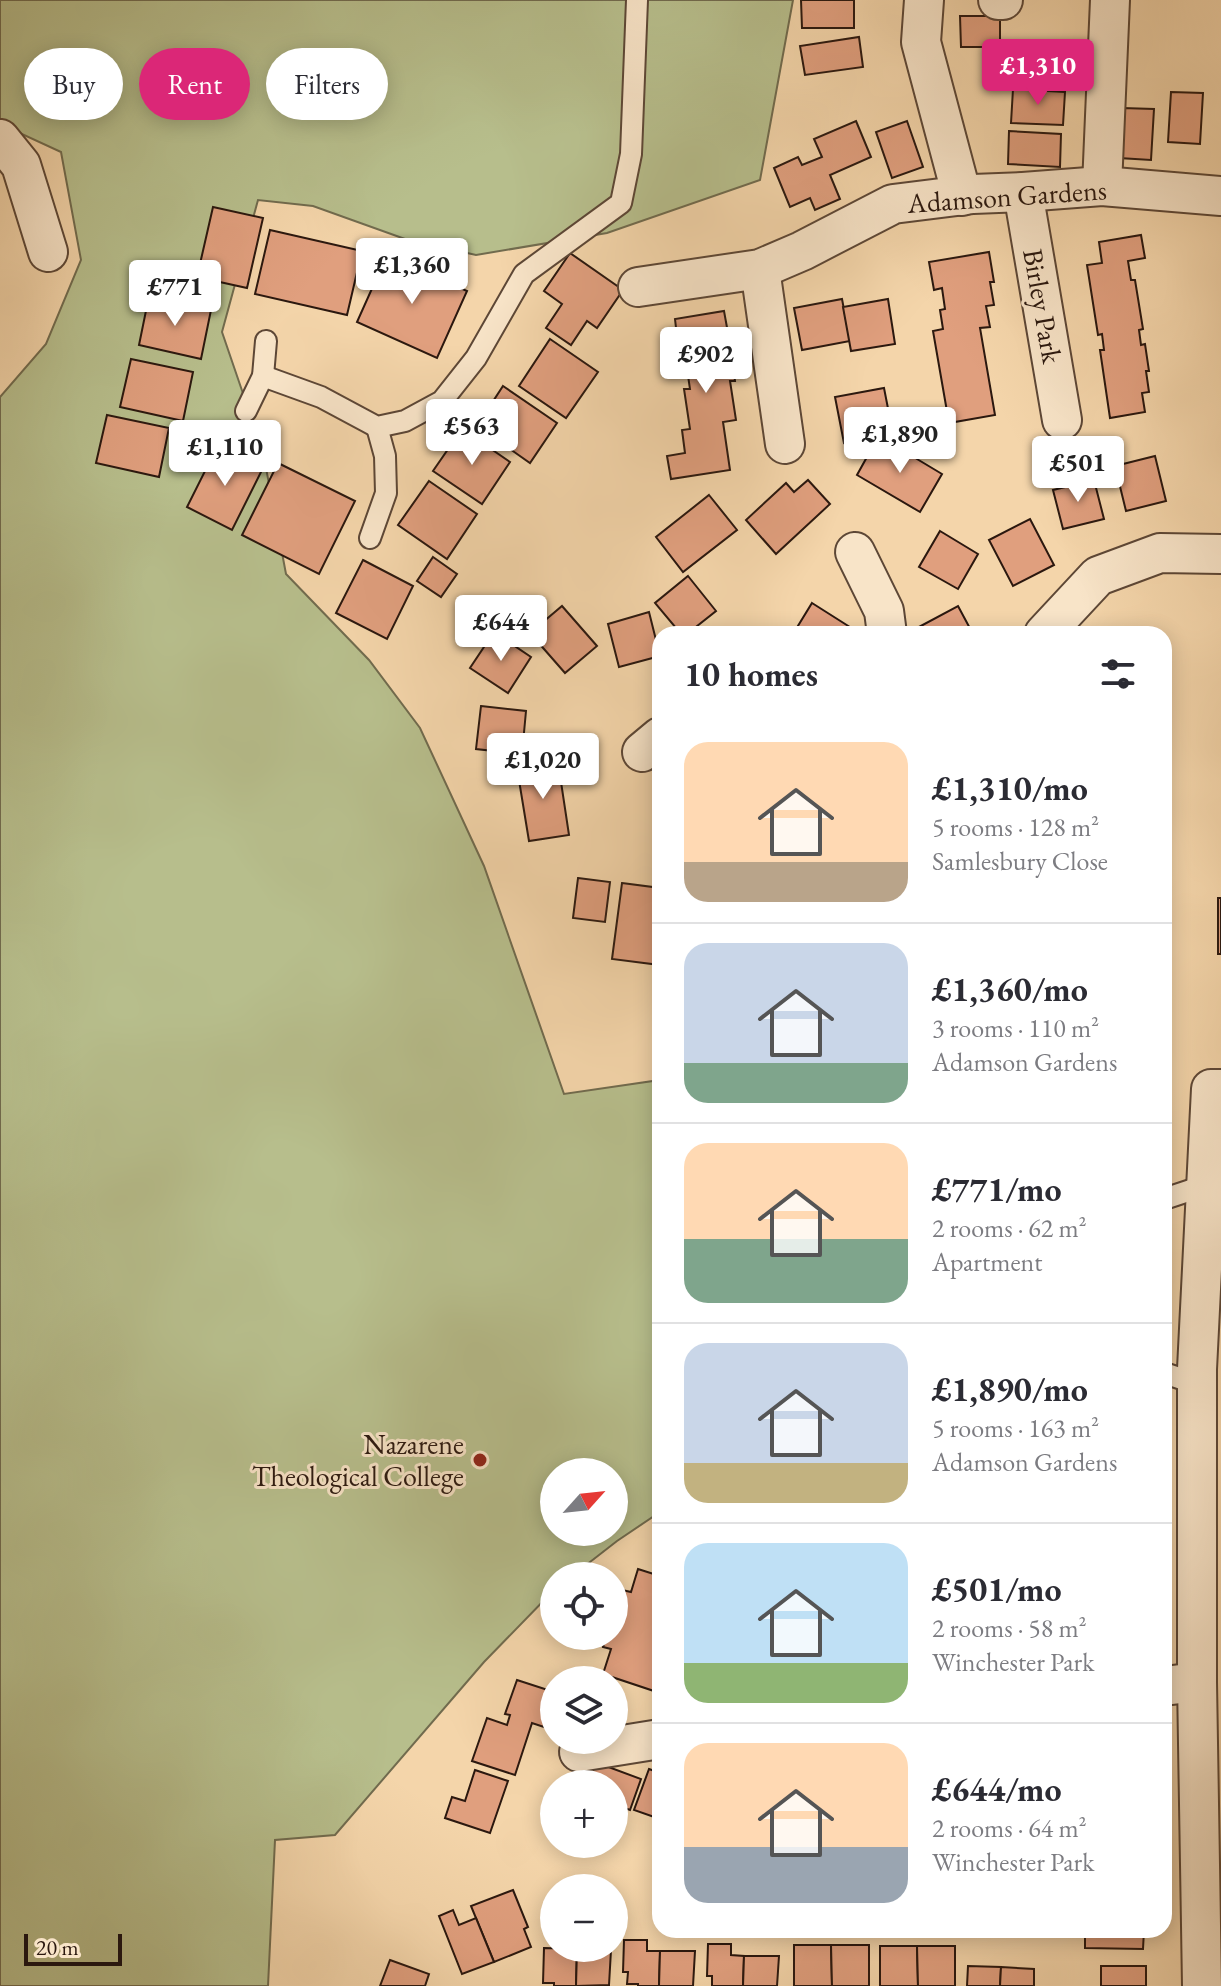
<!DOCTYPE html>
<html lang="en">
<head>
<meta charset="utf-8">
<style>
	body { margin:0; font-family:"EB Garamond",serif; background:#f7f7f7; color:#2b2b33; height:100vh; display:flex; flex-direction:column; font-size:30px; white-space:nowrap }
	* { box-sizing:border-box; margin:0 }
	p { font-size:26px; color:#7c7c81 }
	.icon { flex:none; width:44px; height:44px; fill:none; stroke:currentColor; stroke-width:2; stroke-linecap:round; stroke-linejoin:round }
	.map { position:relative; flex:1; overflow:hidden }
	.drawer { position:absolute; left:652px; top:626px; width:520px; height:1312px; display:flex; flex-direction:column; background:#fff; border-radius:24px; box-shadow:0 4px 20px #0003 }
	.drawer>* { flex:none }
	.top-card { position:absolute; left:24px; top:48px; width:508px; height:72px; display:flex; gap:16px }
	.needle { width:52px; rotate:63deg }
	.buttons { position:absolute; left:540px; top:1458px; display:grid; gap:16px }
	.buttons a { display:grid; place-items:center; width:88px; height:88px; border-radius:50%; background:#fff; box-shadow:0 4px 20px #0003; font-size:40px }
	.scale { position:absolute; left:24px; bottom:20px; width:98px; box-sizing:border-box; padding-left:8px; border:4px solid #2b180f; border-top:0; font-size:22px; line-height:28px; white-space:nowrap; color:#2b180f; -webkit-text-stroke:6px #f8e4c8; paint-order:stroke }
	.price { position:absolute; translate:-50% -68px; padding:0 18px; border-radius:8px; background:#fff; color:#222; font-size:26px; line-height:52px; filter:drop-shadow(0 2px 4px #0008) }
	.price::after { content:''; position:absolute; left:50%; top:48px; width:24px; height:18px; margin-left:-12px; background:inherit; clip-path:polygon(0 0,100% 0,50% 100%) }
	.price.active { background:#db2777; color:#fff }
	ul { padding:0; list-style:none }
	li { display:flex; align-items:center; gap:24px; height:200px; padding:0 32px }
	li+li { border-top:2px solid #e1e1e2 }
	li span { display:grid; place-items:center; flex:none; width:224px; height:160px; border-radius:24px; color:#555 }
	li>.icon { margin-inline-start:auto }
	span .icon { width:96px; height:96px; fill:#fffc; stroke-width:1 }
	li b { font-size:34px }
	h2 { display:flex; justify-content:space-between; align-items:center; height:96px; padding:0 32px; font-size:34px }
	.tag { padding:0 28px; border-radius:36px; background:#fff; box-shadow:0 4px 20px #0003; font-size:28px; line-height:72px }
	.tag.active { background:#db2777; color:#fff }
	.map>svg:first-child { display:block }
	.green { fill:#b7be8c; stroke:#716b4e; stroke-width:2; fill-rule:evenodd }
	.building { fill:#e09f7e; stroke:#2b180f; stroke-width:2 }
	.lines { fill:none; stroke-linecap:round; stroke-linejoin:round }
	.service-casing { stroke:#5d4736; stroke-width:24 }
	.minor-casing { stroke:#5d4736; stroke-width:42 }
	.service { stroke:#f8e4c8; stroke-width:20 }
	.minor { stroke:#f8e4c8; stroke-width:38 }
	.poi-dot { fill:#8f2418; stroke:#f8e4c8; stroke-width:3 }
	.labels { text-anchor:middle; stroke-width:6; stroke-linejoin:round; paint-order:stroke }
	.street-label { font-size:28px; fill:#2b180f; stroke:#f8e4c8 }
	.poi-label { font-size:28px; fill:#2b180f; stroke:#f8e4c8; text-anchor:end }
</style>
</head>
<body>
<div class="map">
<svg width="1221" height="1986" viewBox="0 0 1221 1986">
	<rect width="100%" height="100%" fill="#f4d5aa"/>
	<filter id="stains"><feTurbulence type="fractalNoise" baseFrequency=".0025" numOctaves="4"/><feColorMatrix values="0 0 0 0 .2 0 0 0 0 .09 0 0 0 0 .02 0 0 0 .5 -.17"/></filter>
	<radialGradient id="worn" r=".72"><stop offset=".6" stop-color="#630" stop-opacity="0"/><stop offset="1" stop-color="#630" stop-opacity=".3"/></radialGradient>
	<!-- green -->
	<path class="green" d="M0,0H793L760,180L607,233L476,255L405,239L313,206L258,200L222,332L263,452L286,574L369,660L420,728L484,866L564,1094L660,1080V1512L617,1541L572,1576H554V1590L484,1662L335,1835L275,1840L268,1986H0V397L46,344L81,260L61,152L0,124ZM554,1472H614V1532H554Z"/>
	<!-- building -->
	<g class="building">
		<polygon points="801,0 854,0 854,28 802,28"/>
		<polygon points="960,16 1000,16 1000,47 961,47"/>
		<polygon points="859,37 863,67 805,75 800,46"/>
		<polygon points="1008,48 1060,51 1059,84 1007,81"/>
		<polygon points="1013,89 1065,92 1063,125 1011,123"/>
		<polygon points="1171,92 1203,93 1200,144 1168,142"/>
		<polygon points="1122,108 1154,109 1151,160 1119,158"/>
		<polygon points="856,121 871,157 830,175 840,199 815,210 810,198 790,207 774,168 798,157 802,165 822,157 814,139"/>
		<polygon points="907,121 923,167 892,178 876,132"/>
		<polygon points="1009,131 1061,134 1060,167 1008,164"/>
		<polygon points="213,207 263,218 247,288 197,277"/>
		<polygon points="270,230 362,251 347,315 255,294"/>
		<polygon points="1141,235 1145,258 1128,261 1131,280 1135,280 1143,329 1139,330 1141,345 1145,344 1149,371 1146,371 1149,392 1142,393 1145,412 1110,418 1100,350 1104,350 1102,334 1098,335 1087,265 1102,263 1099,242"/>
		<polygon points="989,252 994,282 990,282 994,305 986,306 990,327 980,328 995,415 949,423 933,331 943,329 940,310 945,309 942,288 934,290 929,262"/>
		<polygon points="570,253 623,290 597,328 587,321 571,345 546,328 562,304 544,291"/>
		<polygon points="387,255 467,291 437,358 357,322"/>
		<polygon points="149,296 211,310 201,359 139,345"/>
		<polygon points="842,299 850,341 802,350 794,308"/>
		<polygon points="888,299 895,344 851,351 843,307"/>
		<polygon points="724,311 728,333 735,332 739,357 732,358 735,381 730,381 736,420 723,422 730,470 671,479 667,456 685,453 682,430 690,429 684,389 690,389 686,362 693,361 690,343 678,345 675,319"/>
		<polygon points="550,339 598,372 566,418 519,386"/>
		<polygon points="131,359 193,372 183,421 120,407"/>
		<polygon points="503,386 557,423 530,463 477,426"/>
		<polygon points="884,388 893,434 844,443 835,397"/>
		<polygon points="107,415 169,428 159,477 96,463"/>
		<polygon points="462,429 510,462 482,504 433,471"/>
		<polygon points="892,444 942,474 920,512 857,475 872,448"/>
		<polygon points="218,445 263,468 232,530 187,507"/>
		<polygon points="1155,456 1166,501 1126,511 1115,466"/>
		<polygon points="278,463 355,501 319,574 242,535"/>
		<polygon points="808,480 830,504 776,554 746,520 786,483 794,492"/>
		<polygon points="1094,480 1104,519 1063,529 1053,490"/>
		<polygon points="429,481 477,514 447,559 398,525"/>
		<polygon points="709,495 737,530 683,572 656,537"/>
		<polygon points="1030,519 1054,565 1013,586 989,540"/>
		<polygon points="940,531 978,554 958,589 919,567"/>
		<polygon points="433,557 457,574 441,597 417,581"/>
		<polygon points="363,560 413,586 387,639 336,613"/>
		<polygon points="688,576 716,611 687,634 681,634 655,603"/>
		<polygon points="812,603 853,629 850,634 793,634"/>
		<polygon points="562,606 597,646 565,673 530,633"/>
		<polygon points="958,606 973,634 920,634 917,628"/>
		<polygon points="649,612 660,656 619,667 608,624"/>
		<polygon points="1095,627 1137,629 1137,634 1095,634"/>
		<polygon points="494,632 531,657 508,693 470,668"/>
		<polygon points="481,706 526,711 522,754 476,749"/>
		<polygon points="558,762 569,835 529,841 517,768"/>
		<polygon points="578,878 610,882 605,922 573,918"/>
		<polygon points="622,883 660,888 660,965 612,959"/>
		<rect x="1218" y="898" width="3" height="56"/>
		<polygon points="638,1569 660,1576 660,1693 603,1674 611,1649 603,1647 606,1636 614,1636 614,1614 622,1590 631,1592"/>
		<polygon points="517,1680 554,1692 554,1717 550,1729 532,1723 515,1775 472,1761 487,1718 507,1725 510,1715 505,1714"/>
		<polygon points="595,1762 641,1779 630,1810 614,1804 614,1784 587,1784"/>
		<polygon points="649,1769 660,1773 660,1819 634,1810"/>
		<polygon points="475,1770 508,1781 490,1833 445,1818 452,1797 465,1801"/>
		<polygon points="513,1890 528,1927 524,1929 531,1947 494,1962 471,1906"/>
		<polygon points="453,1910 459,1925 476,1918 494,1962 462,1974 439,1916"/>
		<polygon points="1085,1930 1144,1930 1143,1949 1085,1948"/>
		<polygon points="624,1940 647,1940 647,1951 660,1951 659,1986 638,1986 638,1984 627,1984 628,1972 623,1972"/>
		<polygon points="708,1944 731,1944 731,1955 744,1956 743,1986 712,1986 712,1976 707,1976"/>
		<polygon points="794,1945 831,1945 832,1986 794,1986"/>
		<polygon points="831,1945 869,1945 869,1986 832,1986"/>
		<polygon points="880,1946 917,1946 918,1986 880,1986"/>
		<polygon points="917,1946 955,1946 955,1986 918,1986"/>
		<polygon points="544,1948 577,1949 576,1986 554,1986 554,1983 543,1983"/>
		<polygon points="577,1949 611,1950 609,1985 576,1986"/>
		<polygon points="660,1951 695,1951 693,1986 659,1986"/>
		<polygon points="744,1956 779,1956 777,1986 743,1986"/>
		<polygon points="390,1960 429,1974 425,1986 380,1986"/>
		<polygon points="968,1966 1001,1967 1000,1986 967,1986"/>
		<rect x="1101" y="1966" width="45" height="20"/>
		<polygon points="1001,1967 1034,1969 1034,1986 1000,1986"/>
	</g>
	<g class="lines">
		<defs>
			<g id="service">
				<polyline points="263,376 321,397 377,427 405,421 442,401 476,358 524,274 621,203 631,154 637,0"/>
				<polyline points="246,411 263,376 266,341"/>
				<polyline points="370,538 386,493 385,456 377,427"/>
				<polyline points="1164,1199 1206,1185"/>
				<polyline points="1164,1373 1197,1384"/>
			</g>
			<g id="minor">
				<polyline points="924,0 921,42 962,196"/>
				<polyline points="998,0 1003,0"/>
				<polyline points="0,139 21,165 48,252"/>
				<polyline points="1102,186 1110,0"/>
				<polyline points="1023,192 1062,420"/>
				<polyline points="760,269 785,444"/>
				<polyline points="638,287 760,269 802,251 893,204 973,194 1023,192 1102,186 1221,196"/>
				<polyline points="855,552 884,611 887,634"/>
				<polyline points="1044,634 1098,576 1160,553 1221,554"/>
				<polyline points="642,752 660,737"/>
				<polyline points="1164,1686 1197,1682"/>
				<polyline points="579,1752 660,1739"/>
				<polyline points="1202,1986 1197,1682 1197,1369 1211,1089 1221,1089"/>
			</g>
		</defs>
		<!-- service casing -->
		<use href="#service" class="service-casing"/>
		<!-- minor casing -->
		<use href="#minor" class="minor-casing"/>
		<!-- service -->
		<use href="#service" class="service"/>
		<!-- minor -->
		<use href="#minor" class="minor"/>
	</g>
	<!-- markers -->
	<circle class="poi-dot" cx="480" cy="1460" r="8"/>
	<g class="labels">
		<!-- street labels -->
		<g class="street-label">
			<text transform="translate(1007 196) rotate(-4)" y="10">Adamson Gardens</text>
			<text transform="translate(1043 306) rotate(80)" y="10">Birley Park</text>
		</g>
		<!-- poi labels -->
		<g class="poi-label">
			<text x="464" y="1454">Nazarene<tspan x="464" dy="32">Theological College</tspan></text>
		</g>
	</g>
	<rect width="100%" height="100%" filter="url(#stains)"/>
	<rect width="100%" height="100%" fill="url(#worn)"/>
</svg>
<div class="buttons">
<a><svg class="needle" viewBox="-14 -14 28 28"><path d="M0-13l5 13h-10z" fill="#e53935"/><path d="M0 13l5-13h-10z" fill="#7c7c81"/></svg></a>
<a><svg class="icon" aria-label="locate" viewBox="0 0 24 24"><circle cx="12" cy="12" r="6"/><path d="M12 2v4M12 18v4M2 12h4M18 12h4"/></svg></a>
<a><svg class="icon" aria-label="layers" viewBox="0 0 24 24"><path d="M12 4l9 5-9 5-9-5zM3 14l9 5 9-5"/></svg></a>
<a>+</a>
<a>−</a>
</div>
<div class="scale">20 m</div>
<b class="price active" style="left:1038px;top:107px">£1,310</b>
<b class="price" style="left:412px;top:306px">£1,360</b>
<b class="price" style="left:175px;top:328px">£771</b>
<b class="price" style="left:706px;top:395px">£902</b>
<b class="price" style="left:472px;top:467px">£563</b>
<b class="price" style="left:900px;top:475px">£1,890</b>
<b class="price" style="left:225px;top:488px">£1,110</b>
<b class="price" style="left:1078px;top:504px">£501</b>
<b class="price" style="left:501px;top:663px">£644</b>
<b class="price" style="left:543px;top:801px">£1,020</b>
<div class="top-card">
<a class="tag">Buy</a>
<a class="tag active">Rent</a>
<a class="tag">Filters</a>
</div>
<section class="drawer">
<h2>10 homes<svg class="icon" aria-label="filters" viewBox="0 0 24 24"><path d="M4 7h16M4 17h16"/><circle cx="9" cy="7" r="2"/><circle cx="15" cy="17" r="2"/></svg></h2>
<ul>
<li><span style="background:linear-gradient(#ffd9b3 75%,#b9a48a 0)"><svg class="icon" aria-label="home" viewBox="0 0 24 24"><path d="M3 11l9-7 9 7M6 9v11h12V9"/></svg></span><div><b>£1,310/mo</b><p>5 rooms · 128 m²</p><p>Samlesbury Close</p></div></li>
<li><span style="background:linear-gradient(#c9d6e8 75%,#7fa58c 0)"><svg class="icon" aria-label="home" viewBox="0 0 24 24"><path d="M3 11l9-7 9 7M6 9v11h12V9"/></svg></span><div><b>£1,360/mo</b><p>3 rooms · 110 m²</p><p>Adamson Gardens</p></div></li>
<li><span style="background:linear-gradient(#ffd9b3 60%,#7fa58c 0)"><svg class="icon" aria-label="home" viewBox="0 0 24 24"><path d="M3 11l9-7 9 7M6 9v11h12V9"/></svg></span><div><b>£771/mo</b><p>2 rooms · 62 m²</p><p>Apartment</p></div></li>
<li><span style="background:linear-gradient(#c9d6e8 75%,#c2b280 0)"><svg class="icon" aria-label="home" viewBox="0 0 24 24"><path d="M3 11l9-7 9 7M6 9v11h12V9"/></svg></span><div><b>£1,890/mo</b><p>5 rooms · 163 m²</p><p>Adamson Gardens</p></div></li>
<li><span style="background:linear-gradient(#bfe0f5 75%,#8fb573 0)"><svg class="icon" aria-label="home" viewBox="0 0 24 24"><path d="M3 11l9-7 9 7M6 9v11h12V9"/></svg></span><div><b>£501/mo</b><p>2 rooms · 58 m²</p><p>Winchester Park</p></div></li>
<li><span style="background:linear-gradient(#ffd9b3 65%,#9aa5b1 0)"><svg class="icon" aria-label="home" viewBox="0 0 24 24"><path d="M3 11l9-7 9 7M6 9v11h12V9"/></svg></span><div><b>£644/mo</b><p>2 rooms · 64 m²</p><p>Winchester Park</p></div></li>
</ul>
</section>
</div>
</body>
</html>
